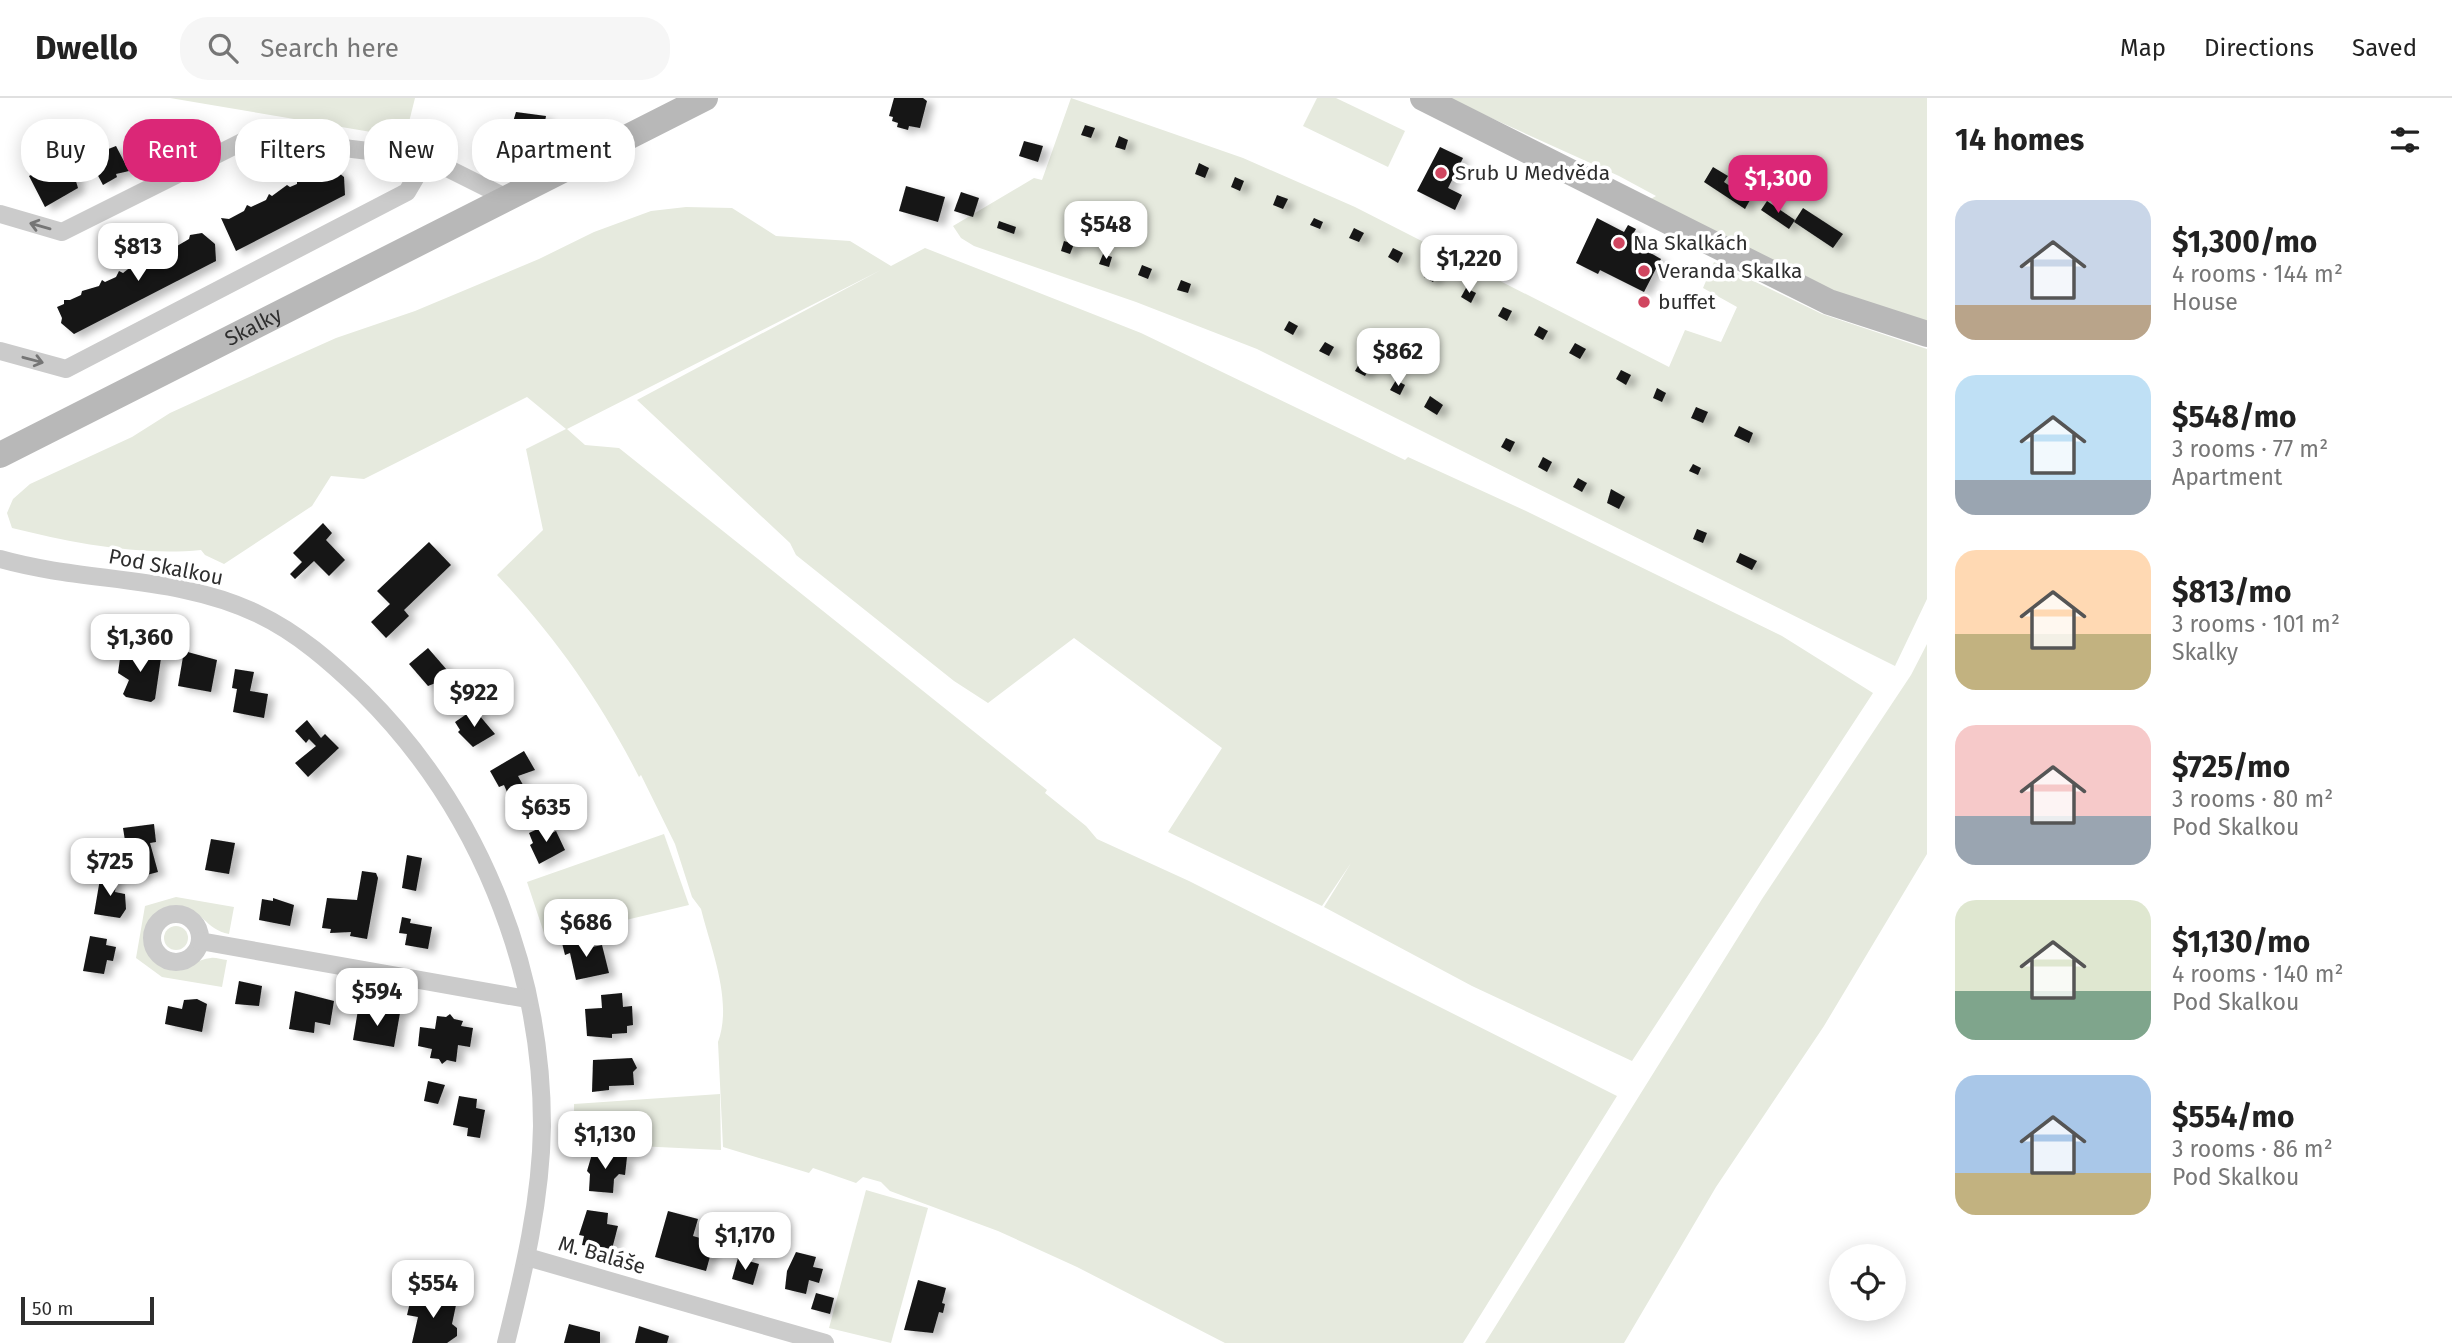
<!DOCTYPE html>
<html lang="en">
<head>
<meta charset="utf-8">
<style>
	body { margin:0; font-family:"Fira Sans",sans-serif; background:#f6f6f6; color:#222; height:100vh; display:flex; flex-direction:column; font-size:26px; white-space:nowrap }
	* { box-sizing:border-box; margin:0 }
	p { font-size:23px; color:#767676 }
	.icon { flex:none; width:38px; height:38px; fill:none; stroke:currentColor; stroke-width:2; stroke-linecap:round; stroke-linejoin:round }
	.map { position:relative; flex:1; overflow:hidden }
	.sheet { display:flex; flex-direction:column; background:#fff; width:525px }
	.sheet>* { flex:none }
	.hud { position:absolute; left:21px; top:21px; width:665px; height:63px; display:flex; gap:14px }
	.fabs { position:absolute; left:1829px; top:1146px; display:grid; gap:14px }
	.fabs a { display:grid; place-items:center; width:77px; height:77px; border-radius:50%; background:#fff; box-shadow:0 4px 18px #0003; font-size:35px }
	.scale { position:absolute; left:21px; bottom:18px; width:133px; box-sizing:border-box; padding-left:7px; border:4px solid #2e2e2e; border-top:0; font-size:19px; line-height:24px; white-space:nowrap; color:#2e2e2e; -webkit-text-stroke:5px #fff; paint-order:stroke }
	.price { position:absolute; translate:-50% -60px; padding:0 16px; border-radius:14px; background:#fff; color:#222; font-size:23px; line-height:46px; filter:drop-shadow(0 2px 4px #0008) }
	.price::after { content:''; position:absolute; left:50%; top:42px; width:21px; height:16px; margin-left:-10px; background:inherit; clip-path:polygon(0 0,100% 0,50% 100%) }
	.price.current { background:#db2777; color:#fff }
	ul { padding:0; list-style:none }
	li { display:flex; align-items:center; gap:21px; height:175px; padding:0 28px }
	li span { display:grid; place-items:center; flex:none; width:196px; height:140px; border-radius:21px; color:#555 }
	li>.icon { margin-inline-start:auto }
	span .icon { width:84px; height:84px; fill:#fffc; stroke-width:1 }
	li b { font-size:30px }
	h2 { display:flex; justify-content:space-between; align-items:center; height:84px; padding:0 28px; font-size:30px }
	.chip { padding:0 24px; border-radius:28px; background:#fff; box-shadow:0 4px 18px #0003; font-size:24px; line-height:63px }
	.chip.current { background:#db2777; color:#fff }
	header { display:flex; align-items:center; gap:42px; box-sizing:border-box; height:98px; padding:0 35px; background:#fff; border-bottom:2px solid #e0e0e0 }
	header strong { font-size:33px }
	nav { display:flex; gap:38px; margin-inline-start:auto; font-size:24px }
	.search { width:490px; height:63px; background:#f6f6f6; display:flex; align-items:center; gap:18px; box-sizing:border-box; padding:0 24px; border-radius:28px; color:#767676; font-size:26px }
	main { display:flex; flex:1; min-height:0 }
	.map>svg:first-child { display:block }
	.green { fill:#e6eade }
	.building { fill:#151515; filter:url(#shadow) }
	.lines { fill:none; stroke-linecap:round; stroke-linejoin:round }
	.street { stroke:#cbcbcb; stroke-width:18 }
	.secondary { stroke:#b8b8b8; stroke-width:26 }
	.oneway { stroke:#757575 }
	.poi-dot { fill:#d04660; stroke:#fff; stroke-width:2.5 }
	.labels { text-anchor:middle; stroke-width:7; stroke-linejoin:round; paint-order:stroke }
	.poi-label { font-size:21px; fill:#2e2e2e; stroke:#fff; text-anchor:start }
	.street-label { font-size:21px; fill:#2e2e2e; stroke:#fff }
</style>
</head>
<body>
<header>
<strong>Dwello</strong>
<div class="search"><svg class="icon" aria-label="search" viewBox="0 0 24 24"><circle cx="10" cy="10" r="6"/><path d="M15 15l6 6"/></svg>Search here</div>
<nav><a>Map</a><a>Directions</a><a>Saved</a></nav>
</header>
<main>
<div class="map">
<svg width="1927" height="1245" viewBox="0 0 1927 1245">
	<defs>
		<filter id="shadow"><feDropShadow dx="7" dy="4" stdDeviation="3.5" flood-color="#0004"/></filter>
	</defs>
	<rect width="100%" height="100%" fill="#fff"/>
	<!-- green -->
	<g class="green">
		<polygon points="170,0 415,0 409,24 377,35"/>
		<polygon points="1071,0 1243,60 1355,109 1669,269 1685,232 1721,244 1737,209 1703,190 1714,164 1822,216 1927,251 1927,501 1895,568 1257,251 1136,204 974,148 961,140 953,128 1034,80 1042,82"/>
		<polygon points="1317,0 1336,0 1405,33 1388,69 1303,28"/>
		<polygon points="1447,0 1927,0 1927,236 1640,107 1656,98 1619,78"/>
		<path d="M686,109L732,110L776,138L850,143L891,168L925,150L1141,235L1405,362L1408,359L1526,413L1782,538L1873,595L1632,963L1472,888L1324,809L1351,765L1322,808L1168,734L1222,650L1074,540L988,605L954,583L796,457L790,445L637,302L881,172L567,331L585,347L619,350L1047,692L1045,695L1086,728L1097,741L1189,783L1617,998L1463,1245H1225L1077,1169L998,1133L890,1093L881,1084L863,1079L856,1085L813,1070L809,1075L723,1049L718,944C733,903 711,851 701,811L692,799L675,746L641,677L639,679C601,604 555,538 497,477L543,432L526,351L566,331L527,299L364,381L331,378L312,408L224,466L205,457L201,452C139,458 73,445 12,430L7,415L13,401L30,386L132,339L170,315L227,289L336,240L415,213L539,161L594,134L651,113Z"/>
		<polygon points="1927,546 1927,756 1824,928 1716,1089 1624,1245 1485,1245 1762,801 1911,577"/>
		<polygon points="664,736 689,807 546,841 527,784"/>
		<path d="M176,799L234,809L229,836C206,832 201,810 179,808C143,804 131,857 165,870C183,877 194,861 211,860C215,859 222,862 227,862L222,889L162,879L136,860L145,808Z"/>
		<circle cx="176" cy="840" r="12"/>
		<polygon points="720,996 721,1052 574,1045 574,1006"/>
		<polygon points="866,1092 928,1110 891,1245 829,1230"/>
	</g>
	<!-- building -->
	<g class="building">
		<polygon points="894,0 923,0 927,3 920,30 909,28 908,32 897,29 898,25 892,23 893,19 889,18"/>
		<polygon points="516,14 546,18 544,29 538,29 537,43 509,37"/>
		<polygon points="167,23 173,35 177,33 180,44 173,48 171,44 160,50 164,58 147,67 133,40"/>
		<polygon points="1085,27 1095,30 1091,40 1081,37"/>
		<polygon points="1119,38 1128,42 1125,52 1115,49"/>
		<polygon points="1024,43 1043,48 1038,64 1019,58"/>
		<polygon points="116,48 129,73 116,76 117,79 103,87 88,59"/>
		<polygon points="1440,49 1463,60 1448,90 1462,97 1455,112 1417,93"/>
		<polygon points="67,65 79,78 75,80 78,90 45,109 29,78 45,70 47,75"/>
		<polygon points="1199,65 1209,70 1205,80 1195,76"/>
		<polygon points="330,68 344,79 345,97 236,153 221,120 229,121 244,113 247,107 251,109 266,102 269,96 272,98 287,87 290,89 297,86 297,82 304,82 316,76 316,72"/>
		<polygon points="1713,69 1728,78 1724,84 1750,102 1745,111 1704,84"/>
		<polygon points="1235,79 1244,83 1240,93 1231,89"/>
		<polygon points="906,88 945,99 938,124 899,113"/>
		<polygon points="961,94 979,100 973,119 954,113"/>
		<polygon points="1277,97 1288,101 1283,111 1273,107"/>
		<polygon points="1767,103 1795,122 1789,131 1761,112"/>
		<polygon points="1803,110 1843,136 1833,150 1794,124"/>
		<polygon points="1314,120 1323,124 1320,131 1310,127"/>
		<polygon points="1597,120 1624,134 1628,127 1636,131 1632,138 1650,147 1647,153 1661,161 1644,194 1600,172 1598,176 1576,165"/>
		<polygon points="999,123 1016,129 1014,136 997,130"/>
		<polygon points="1354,130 1364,135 1359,144 1349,140"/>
		<polygon points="202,135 215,146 216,163 74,236 61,225 62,220 57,209 64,206 64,202 70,202 81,197 82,193 99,188 102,182 105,184 116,179 119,173 123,175 137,164 141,166 155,155 158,157 169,151 170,147 177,148 189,141 190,137"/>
		<polygon points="1064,143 1074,146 1070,156 1061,153"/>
		<polygon points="1393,150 1403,155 1398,165 1388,159"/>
		<polygon points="1103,156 1112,159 1109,169 1099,166"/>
		<polygon points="1142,167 1152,171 1148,181 1138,177"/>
		<polygon points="1429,169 1438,175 1433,184 1424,179"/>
		<polygon points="1181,182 1191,186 1188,195 1177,192"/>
		<polygon points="1466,190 1476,195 1471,205 1461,199"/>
		<polygon points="1503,209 1512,213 1507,223 1498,218"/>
		<polygon points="1289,223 1298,228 1293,237 1284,232"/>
		<polygon points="1539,228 1548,233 1543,242 1534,237"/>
		<polygon points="1325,244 1334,249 1329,258 1319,253"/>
		<polygon points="1575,245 1586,251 1580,261 1569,255"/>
		<polygon points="1359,266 1369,270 1365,278 1355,273"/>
		<polygon points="1621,272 1631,277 1626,287 1616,281"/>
		<polygon points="1396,282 1405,287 1400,297 1390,292"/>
		<polygon points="1657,290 1666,295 1662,304 1653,300"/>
		<polygon points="1430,298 1443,307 1437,317 1424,309"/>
		<polygon points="1696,309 1708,314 1703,325 1691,320"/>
		<polygon points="1739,328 1753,335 1749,345 1734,338"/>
		<polygon points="1506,340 1515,344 1510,354 1501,349"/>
		<polygon points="1543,359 1552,364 1547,374 1538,369"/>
		<polygon points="1693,366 1701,370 1698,377 1689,373"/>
		<polygon points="1578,380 1587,385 1582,394 1573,389"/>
		<polygon points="1611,391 1625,399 1619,411 1607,405"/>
		<polygon points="323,425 332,435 326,442 345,462 329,478 314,463 295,481 290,476 302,464 293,455"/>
		<polygon points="1697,431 1707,435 1703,445 1693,441"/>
		<polygon points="429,444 451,467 404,512 409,518 386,540 371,524 390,506 377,493"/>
		<polygon points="1740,455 1757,463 1752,472 1736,464"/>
		<polygon points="140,546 149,551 148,559 161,560 155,601 151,604 126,599 123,596 129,582 118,575 121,553 135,557"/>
		<polygon points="428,550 447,572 438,584 428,588 409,566"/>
		<polygon points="184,553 217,562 211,594 178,588"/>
		<polygon points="235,571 254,574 250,593 268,596 264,620 233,614 237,591 232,590"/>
		<polygon points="474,611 495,636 473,649 458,634 460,632 455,624"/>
		<polygon points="307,622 321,640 325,636 339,650 308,679 295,665 316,648 309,641 306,645 295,633"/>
		<polygon points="524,653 535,672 518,678 531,701 514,710 504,687 499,689 490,673"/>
		<polygon points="154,726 156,744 150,745 158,774 139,779 130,748 126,749 123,730"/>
		<polygon points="548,726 552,735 556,733 565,752 539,766 530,747 533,745 529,735"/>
		<polygon points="211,741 235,745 229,776 205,772"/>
		<polygon points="407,757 422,760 416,793 402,790"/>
		<polygon points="362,773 376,775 378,780 367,841 350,838 351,834 330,835 331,831 322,830 327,800 357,802"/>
		<polygon points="101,775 117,778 115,794 125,796 126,811 120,820 94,816"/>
		<polygon points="273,800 294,807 290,828 259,822 262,801 273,803"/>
		<polygon points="402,819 411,821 410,825 432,829 428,851 405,847 407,836 399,835"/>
		<polygon points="90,838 107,841 106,847 116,849 113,863 107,862 104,876 83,873"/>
		<polygon points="585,840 587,850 602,847 609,875 576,882 570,855 565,857 562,845"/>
		<polygon points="239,883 262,888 259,908 235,906"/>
		<polygon points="295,893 334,903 330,927 315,924 314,935 289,931"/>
		<polygon points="622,895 623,909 632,908 633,927 627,928 627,935 612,936 612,940 587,938 585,911 602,910 601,897"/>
		<polygon points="197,901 207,906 202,934 165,926 168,908 182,911 184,902"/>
		<polygon points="378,911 400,915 394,949 353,942 358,912 377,917"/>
		<polygon points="450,916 454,921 463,923 461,928 473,930 470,949 458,947 456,964 447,962 442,966 439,961 430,960 432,951 418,948 420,929 435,931 437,918 446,919"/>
		<polygon points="632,960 637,970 633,974 634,987 609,988 609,992 592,994 593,962"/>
		<polygon points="428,983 445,987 438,1006 424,1003"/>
		<polygon points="459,998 477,1001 476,1010 485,1012 480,1040 467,1038 468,1030 453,1027"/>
		<polygon points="604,1053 608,1057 627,1059 625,1077 619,1076 614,1081 613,1095 589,1093 590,1076 587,1073 592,1056"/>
		<polygon points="587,1112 608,1115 607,1126 618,1128 612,1151 582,1147 584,1138 579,1137"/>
		<polygon points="668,1113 698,1121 693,1138 714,1144 706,1173 655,1159"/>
		<polygon points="736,1122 746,1125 740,1147 729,1144"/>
		<polygon points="796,1154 816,1159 813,1169 823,1171 819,1185 809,1182 806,1196 785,1191 787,1173"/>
		<polygon points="738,1160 759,1166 753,1187 732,1181"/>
		<polygon points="918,1182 946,1190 942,1205 945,1206 943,1215 939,1214 933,1235 904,1232"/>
		<polygon points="816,1195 834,1200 830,1216 811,1211"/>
		<polygon points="412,1196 456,1207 452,1226 457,1230 457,1238 447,1245 412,1245 418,1219 407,1217"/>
		<polygon points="569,1226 600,1234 600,1245 564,1245"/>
		<polygon points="639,1228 669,1238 667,1245 635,1245"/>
	</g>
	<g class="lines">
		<!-- street -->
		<g class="street">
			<polyline points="0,116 62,134 252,39 427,60 507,100"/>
			<polyline points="0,253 66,271 407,94 427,60"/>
			<path d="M0,461C84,485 178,477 258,516C298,535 332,565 363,595C477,708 542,867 542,1028C541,1102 524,1173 506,1245"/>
			<circle cx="176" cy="840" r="24"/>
			<polyline points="200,843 527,901"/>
			<polyline points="527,1159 825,1245"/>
		</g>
		<!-- secondary -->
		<g class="secondary">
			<polyline points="1423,0 1829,204 1927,236"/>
			<path id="s1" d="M0,357L705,0"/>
		</g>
	</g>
	<!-- one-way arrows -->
	<defs><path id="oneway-shaft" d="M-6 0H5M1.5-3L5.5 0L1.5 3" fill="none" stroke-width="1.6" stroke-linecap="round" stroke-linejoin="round" transform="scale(1.75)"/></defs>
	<g class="oneway">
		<use href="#oneway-shaft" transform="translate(40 128) rotate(-164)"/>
		<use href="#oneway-shaft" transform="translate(33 262) rotate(15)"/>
	</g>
	<!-- markers -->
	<g class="poi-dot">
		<circle cx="1441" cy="75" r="7"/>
		<circle cx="1619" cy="145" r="7"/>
		<circle cx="1644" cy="173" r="7"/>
		<circle cx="1644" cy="204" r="7"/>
	</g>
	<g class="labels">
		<!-- poi labels -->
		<g class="poi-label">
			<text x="1455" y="82">Srub U Medvěda</text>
			<text x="1633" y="152">Na Skalkách</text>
			<text x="1658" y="180">Veranda Skalka</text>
			<text x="1658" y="211">buffet</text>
		</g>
		<!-- street labels -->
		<g class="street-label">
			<text dy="7" stroke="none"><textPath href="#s1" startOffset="284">Skalky</textPath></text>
			<text transform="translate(166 469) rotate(11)" y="7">Pod Skalkou</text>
			<text transform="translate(602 1157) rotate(16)" y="7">M. Baláše</text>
		</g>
	</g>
</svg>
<div class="fabs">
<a><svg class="icon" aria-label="locate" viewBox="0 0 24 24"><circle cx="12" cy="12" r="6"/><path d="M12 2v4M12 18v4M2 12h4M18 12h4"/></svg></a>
</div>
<div class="scale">50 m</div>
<b class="price current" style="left:1778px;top:117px">$1,300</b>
<b class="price" style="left:1106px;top:163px">$548</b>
<b class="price" style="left:138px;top:185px">$813</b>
<b class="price" style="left:1469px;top:197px">$1,220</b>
<b class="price" style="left:1398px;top:290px">$862</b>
<b class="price" style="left:140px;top:576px">$1,360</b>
<b class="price" style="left:474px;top:631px">$922</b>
<b class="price" style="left:546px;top:746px">$635</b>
<b class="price" style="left:110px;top:800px">$725</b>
<b class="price" style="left:586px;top:861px">$686</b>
<b class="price" style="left:377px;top:930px">$594</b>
<b class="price" style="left:605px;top:1073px">$1,130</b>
<b class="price" style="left:745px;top:1174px">$1,170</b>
<b class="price" style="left:433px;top:1222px">$554</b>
<div class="hud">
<a class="chip">Buy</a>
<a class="chip current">Rent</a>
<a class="chip">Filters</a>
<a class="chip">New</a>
<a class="chip">Apartment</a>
</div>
</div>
<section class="sheet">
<h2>14 homes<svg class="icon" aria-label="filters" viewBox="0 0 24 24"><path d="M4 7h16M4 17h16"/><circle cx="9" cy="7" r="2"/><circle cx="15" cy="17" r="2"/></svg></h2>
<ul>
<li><span style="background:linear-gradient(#c9d6e8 75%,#b9a48a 0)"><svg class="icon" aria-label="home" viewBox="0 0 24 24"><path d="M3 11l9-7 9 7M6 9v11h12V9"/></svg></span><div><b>$1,300/mo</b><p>4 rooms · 144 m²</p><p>House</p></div></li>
<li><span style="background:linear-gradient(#bfe0f5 75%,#9aa5b1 0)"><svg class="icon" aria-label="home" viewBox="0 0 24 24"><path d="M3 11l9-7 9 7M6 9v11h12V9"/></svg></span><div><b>$548/mo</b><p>3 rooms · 77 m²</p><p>Apartment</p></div></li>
<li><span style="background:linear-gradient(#ffd9b3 60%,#c2b280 0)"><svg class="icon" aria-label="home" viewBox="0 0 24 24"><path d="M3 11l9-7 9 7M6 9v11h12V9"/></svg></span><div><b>$813/mo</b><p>3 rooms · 101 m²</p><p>Skalky</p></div></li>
<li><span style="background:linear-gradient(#f6c9c9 65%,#9aa5b1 0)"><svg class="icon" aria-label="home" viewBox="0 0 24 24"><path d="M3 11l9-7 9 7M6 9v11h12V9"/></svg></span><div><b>$725/mo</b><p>3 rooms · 80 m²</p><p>Pod Skalkou</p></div></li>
<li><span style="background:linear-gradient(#dfe7d0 65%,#7fa58c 0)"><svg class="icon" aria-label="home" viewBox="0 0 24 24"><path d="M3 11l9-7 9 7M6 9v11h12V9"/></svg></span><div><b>$1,130/mo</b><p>4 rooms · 140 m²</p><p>Pod Skalkou</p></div></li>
<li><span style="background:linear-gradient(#a9c7e8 70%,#c2b280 0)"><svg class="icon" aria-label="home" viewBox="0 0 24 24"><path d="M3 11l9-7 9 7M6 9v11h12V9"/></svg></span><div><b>$554/mo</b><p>3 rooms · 86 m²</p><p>Pod Skalkou</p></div></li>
</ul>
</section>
</main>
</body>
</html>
